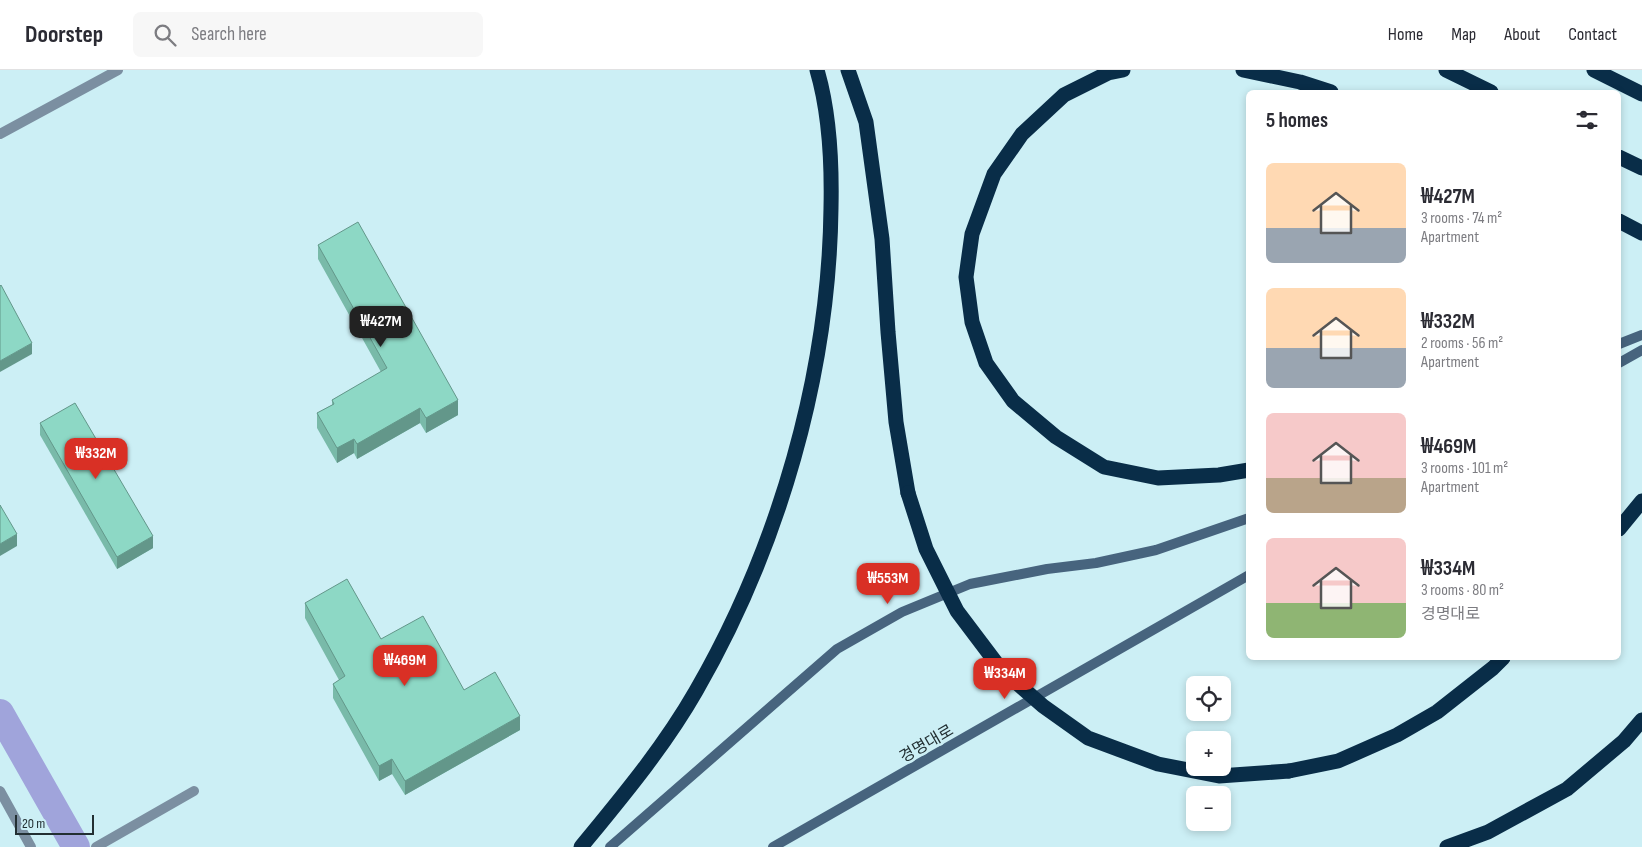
<!DOCTYPE html>
<html lang="en">
<head>
<meta charset="utf-8">
<style>
	body { margin:0; font-family:"Sofia Sans Condensed","Noto Sans KR",sans-serif; background:#f7f7f7; color:#2b2b33; height:100vh; display:flex; flex-direction:column; font-size:19px; white-space:nowrap }
	* { box-sizing:border-box; margin:0 }
	p { font-size:16px; color:#7c7c81 }
	.icon { flex:none; width:28px; height:28px; fill:none; stroke:currentColor; stroke-width:2; stroke-linecap:round; stroke-linejoin:round }
	.map { position:relative; flex:1; overflow:hidden }
	.drawer { position:absolute; left:1246px; top:20px; width:375px; height:570px; display:flex; flex-direction:column; background:#fff; border-radius:8px; box-shadow:0 2px 8px #0003 }
	.drawer>* { flex:none }
	.tools { position:absolute; left:1186px; top:606px; display:grid; gap:10px }
	.tools a { display:grid; place-items:center; width:45px; height:45px; border-radius:8px; background:#fff; box-shadow:0 2px 8px #0003; font-size:25px }
	.scale { position:absolute; left:15px; bottom:12px; width:79px; box-sizing:border-box; padding-left:5px; border:2px solid #222f32; border-top:0; font-size:14px; line-height:18px; white-space:nowrap; color:#222f32; -webkit-text-stroke:4px #cceff5; paint-order:stroke }
	.price { position:absolute; translate:-50% -42px; padding:0 11px; border-radius:10px; background:#d93025; color:#fff; font-size:16px; line-height:32px; filter:drop-shadow(0 1px 2px #0008) }
	.price::after { content:''; position:absolute; left:50%; top:30px; width:15px; height:11px; margin-left:-8px; background:inherit; clip-path:polygon(0 0,100% 0,50% 100%) }
	.price.on { background:#222; color:#fff }
	ul { padding:0; list-style:none }
	li { display:flex; align-items:center; gap:15px; height:125px; padding:0 20px }
	li span { display:grid; place-items:center; flex:none; width:140px; height:100px; border-radius:8px; color:#555 }
	li>.icon { margin-inline-start:auto }
	span .icon { width:60px; height:60px; fill:#fffc; stroke-width:1 }
	li b { font-size:21px }
	h2 { display:flex; justify-content:space-between; align-items:center; height:60px; padding:0 20px; font-size:21px }
	header { display:flex; align-items:center; gap:30px; box-sizing:border-box; height:70px; padding:0 25px; background:#fff; border-bottom:1px solid #e1e1e2 }
	header strong { font-size:24px }
	nav { display:flex; gap:28px; margin-inline-start:auto; font-size:18px }
	.search { width:350px; height:45px; background:#f7f7f7; display:flex; align-items:center; gap:12px; box-sizing:border-box; padding:0 18px; border-radius:8px; color:#7c7c81; font-size:19px }
	.map>svg:first-child { display:block }
	.lines { fill:none; stroke-linecap:round; stroke-linejoin:round }
	.canal { stroke:#a0a4db; stroke-width:28 }
	.lane { stroke:#7b8fa1; stroke-width:10 }
	.street { stroke:#7b8fa1; stroke-width:10 }
	.secondary { stroke:#47647e; stroke-width:10 }
	.highway { stroke:#092d48; stroke-width:15 }
	.highway-bridge { stroke:#092d48; stroke-width:15 }
	.wall { fill:#79baa9 }
	.shaded-wall { fill:#63978a }
	.building { fill:#8dd8c5; stroke:#63978a }
	.labels { text-anchor:middle; stroke-width:5; stroke-linejoin:round; paint-order:stroke }
	.street-label { font-size:16px; fill:#222f32; stroke:#cceff5 }
</style>
</head>
<body>
<header>
<strong>Doorstep</strong>
<div class="search"><svg class="icon" aria-label="search" viewBox="0 0 24 24"><circle cx="10" cy="10" r="6"/><path d="M15 15l6 6"/></svg>Search here</div>
<nav><a>Home</a><a>Map</a><a>About</a><a>Contact</a></nav>
</header>
<div class="map">
<svg width="1642" height="777" viewBox="0 0 1642 777">
	<rect width="100%" height="100%" fill="#cceff5"/>
	<g class="lines">
		<!-- canal -->
		<polyline class="canal" points="0,643 76,777"/>
		<!-- lane -->
		<g class="lane">
			<polyline points="0,64 118,0"/>
			<polyline points="96,777 194,721"/>
		</g>
		<!-- street -->
		<polyline class="street" points="0,721 31,777"/>
		<!-- secondary -->
		<g class="secondary">
			<polyline points="1619,274 1642,265"/>
			<polyline points="1619,293 1642,280"/>
			<polyline points="610,777 837,579 902,542 970,514 1047,499 1096,493 1156,480 1249,448"/>
			<polyline points="773,777 1249,505"/>
		</g>
		<!-- highway -->
		<g class="highway">
			<polyline points="848,0 866,52 882,169 888,262 896,352 908,423"/>
			<polyline points="1123,0 1108,3 1064,25 1022,64 994,104 972,164 966,207 972,252 986,293 1013,331 1056,367 1104,397 1158,408 1219,405 1249,400"/>
			<polyline points="1243,0 1300,12 1331,22"/>
			<polyline points="1446,0 1491,22"/>
			<polyline points="1594,0 1642,24"/>
			<polyline points="1619,87 1642,98"/>
			<polyline points="1619,151 1642,163"/>
			<polyline points="1619,459 1642,431"/>
			<polyline points="1289,701 1338,691 1397,665 1437,642 1493,598 1503,588"/>
			<path d="M581,777C622,727 664,677 696,621C779,477 829,304 831,138C832,92 830,44 817,0"/>
			<polyline points="1447,777 1488,762 1567,719 1624,671 1642,650"/>
		</g>
		<!-- highway-bridge -->
		<polyline class="highway-bridge" points="908,423 926,479 957,541 1000,598 1043,636 1088,668 1158,694 1219,706 1289,701"/>
	</g>
	<!-- wall -->
	<g class="wall">
		<polygon points="318,175 458,345 426,363 420,353 357,389 354,383 337,393 317,358 317,343 332,335 332,330 381,302 318,189"/>
		<polygon points="40,353 153,478 117,499 40,365"/>
		<polygon points="305,533 381,569 464,620 520,660 405,725 392,704 379,711 333,628 333,614 339,610 305,548"/>
	</g>
	<!-- shaded-wall -->
	<g class="shaded-wall">
		<polygon points="32,273 32,284 0,302 0,291"/>
		<polygon points="458,330 458,345 426,363 426,348"/>
		<polygon points="420,338 420,353 357,389 357,374"/>
		<polygon points="354,369 354,383 337,393 337,378"/>
		<polygon points="17,464 17,476 0,486 0,474"/>
		<polygon points="153,466 153,478 117,499 117,487"/>
		<polygon points="520,646 520,660 405,725 405,711"/>
		<polygon points="392,689 392,704 379,711 379,696"/>
	</g>
	<!-- building -->
	<g class="building">
		<polygon points="358,152 458,330 426,348 420,338 357,374 354,369 337,378 317,343 334,334 332,330 387,298 318,175"/>
		<polygon points="1,215 32,273 0,291 0,216"/>
		<polygon points="75,333 153,466 117,487 40,353"/>
		<polygon points="0,435 17,464 0,474"/>
		<polygon points="347,509 381,569 423,546 464,620 495,602 520,646 405,711 392,689 379,696 333,614 345,606 305,533"/>
	</g>
	<g class="labels">
		<!-- street labels -->
		<g class="street-label">
			<text transform="translate(926 673) rotate(-30)" y="6">경명대로</text>
		</g>
	</g>
</svg>
<div class="tools">
<a><svg class="icon" aria-label="locate" viewBox="0 0 24 24"><circle cx="12" cy="12" r="6"/><path d="M12 2v4M12 18v4M2 12h4M18 12h4"/></svg></a>
<a>+</a>
<a>−</a>
</div>
<div class="scale">20 m</div>
<b class="price on" style="left:381px;top:278px">₩427M</b>
<b class="price" style="left:96px;top:410px">₩332M</b>
<b class="price" style="left:888px;top:535px">₩553M</b>
<b class="price" style="left:405px;top:617px">₩469M</b>
<b class="price" style="left:1005px;top:630px">₩334M</b>
<section class="drawer">
<h2>5 homes<svg class="icon" aria-label="filters" viewBox="0 0 24 24"><path d="M4 7h16M4 17h16"/><circle cx="9" cy="7" r="2"/><circle cx="15" cy="17" r="2"/></svg></h2>
<ul>
<li><span style="background:linear-gradient(#ffd9b3 65%,#9aa5b1 0)"><svg class="icon" aria-label="home" viewBox="0 0 24 24"><path d="M3 11l9-7 9 7M6 9v11h12V9"/></svg></span><div><b>₩427M</b><p>3 rooms · 74 m²</p><p>Apartment</p></div></li>
<li><span style="background:linear-gradient(#ffd9b3 60%,#9aa5b1 0)"><svg class="icon" aria-label="home" viewBox="0 0 24 24"><path d="M3 11l9-7 9 7M6 9v11h12V9"/></svg></span><div><b>₩332M</b><p>2 rooms · 56 m²</p><p>Apartment</p></div></li>
<li><span style="background:linear-gradient(#f6c9c9 65%,#b9a48a 0)"><svg class="icon" aria-label="home" viewBox="0 0 24 24"><path d="M3 11l9-7 9 7M6 9v11h12V9"/></svg></span><div><b>₩469M</b><p>3 rooms · 101 m²</p><p>Apartment</p></div></li>
<li><span style="background:linear-gradient(#f6c9c9 65%,#8fb573 0)"><svg class="icon" aria-label="home" viewBox="0 0 24 24"><path d="M3 11l9-7 9 7M6 9v11h12V9"/></svg></span><div><b>₩334M</b><p>3 rooms · 80 m²</p><p>경명대로</p></div></li>
</ul>
</section>
</div>
</body>
</html>
